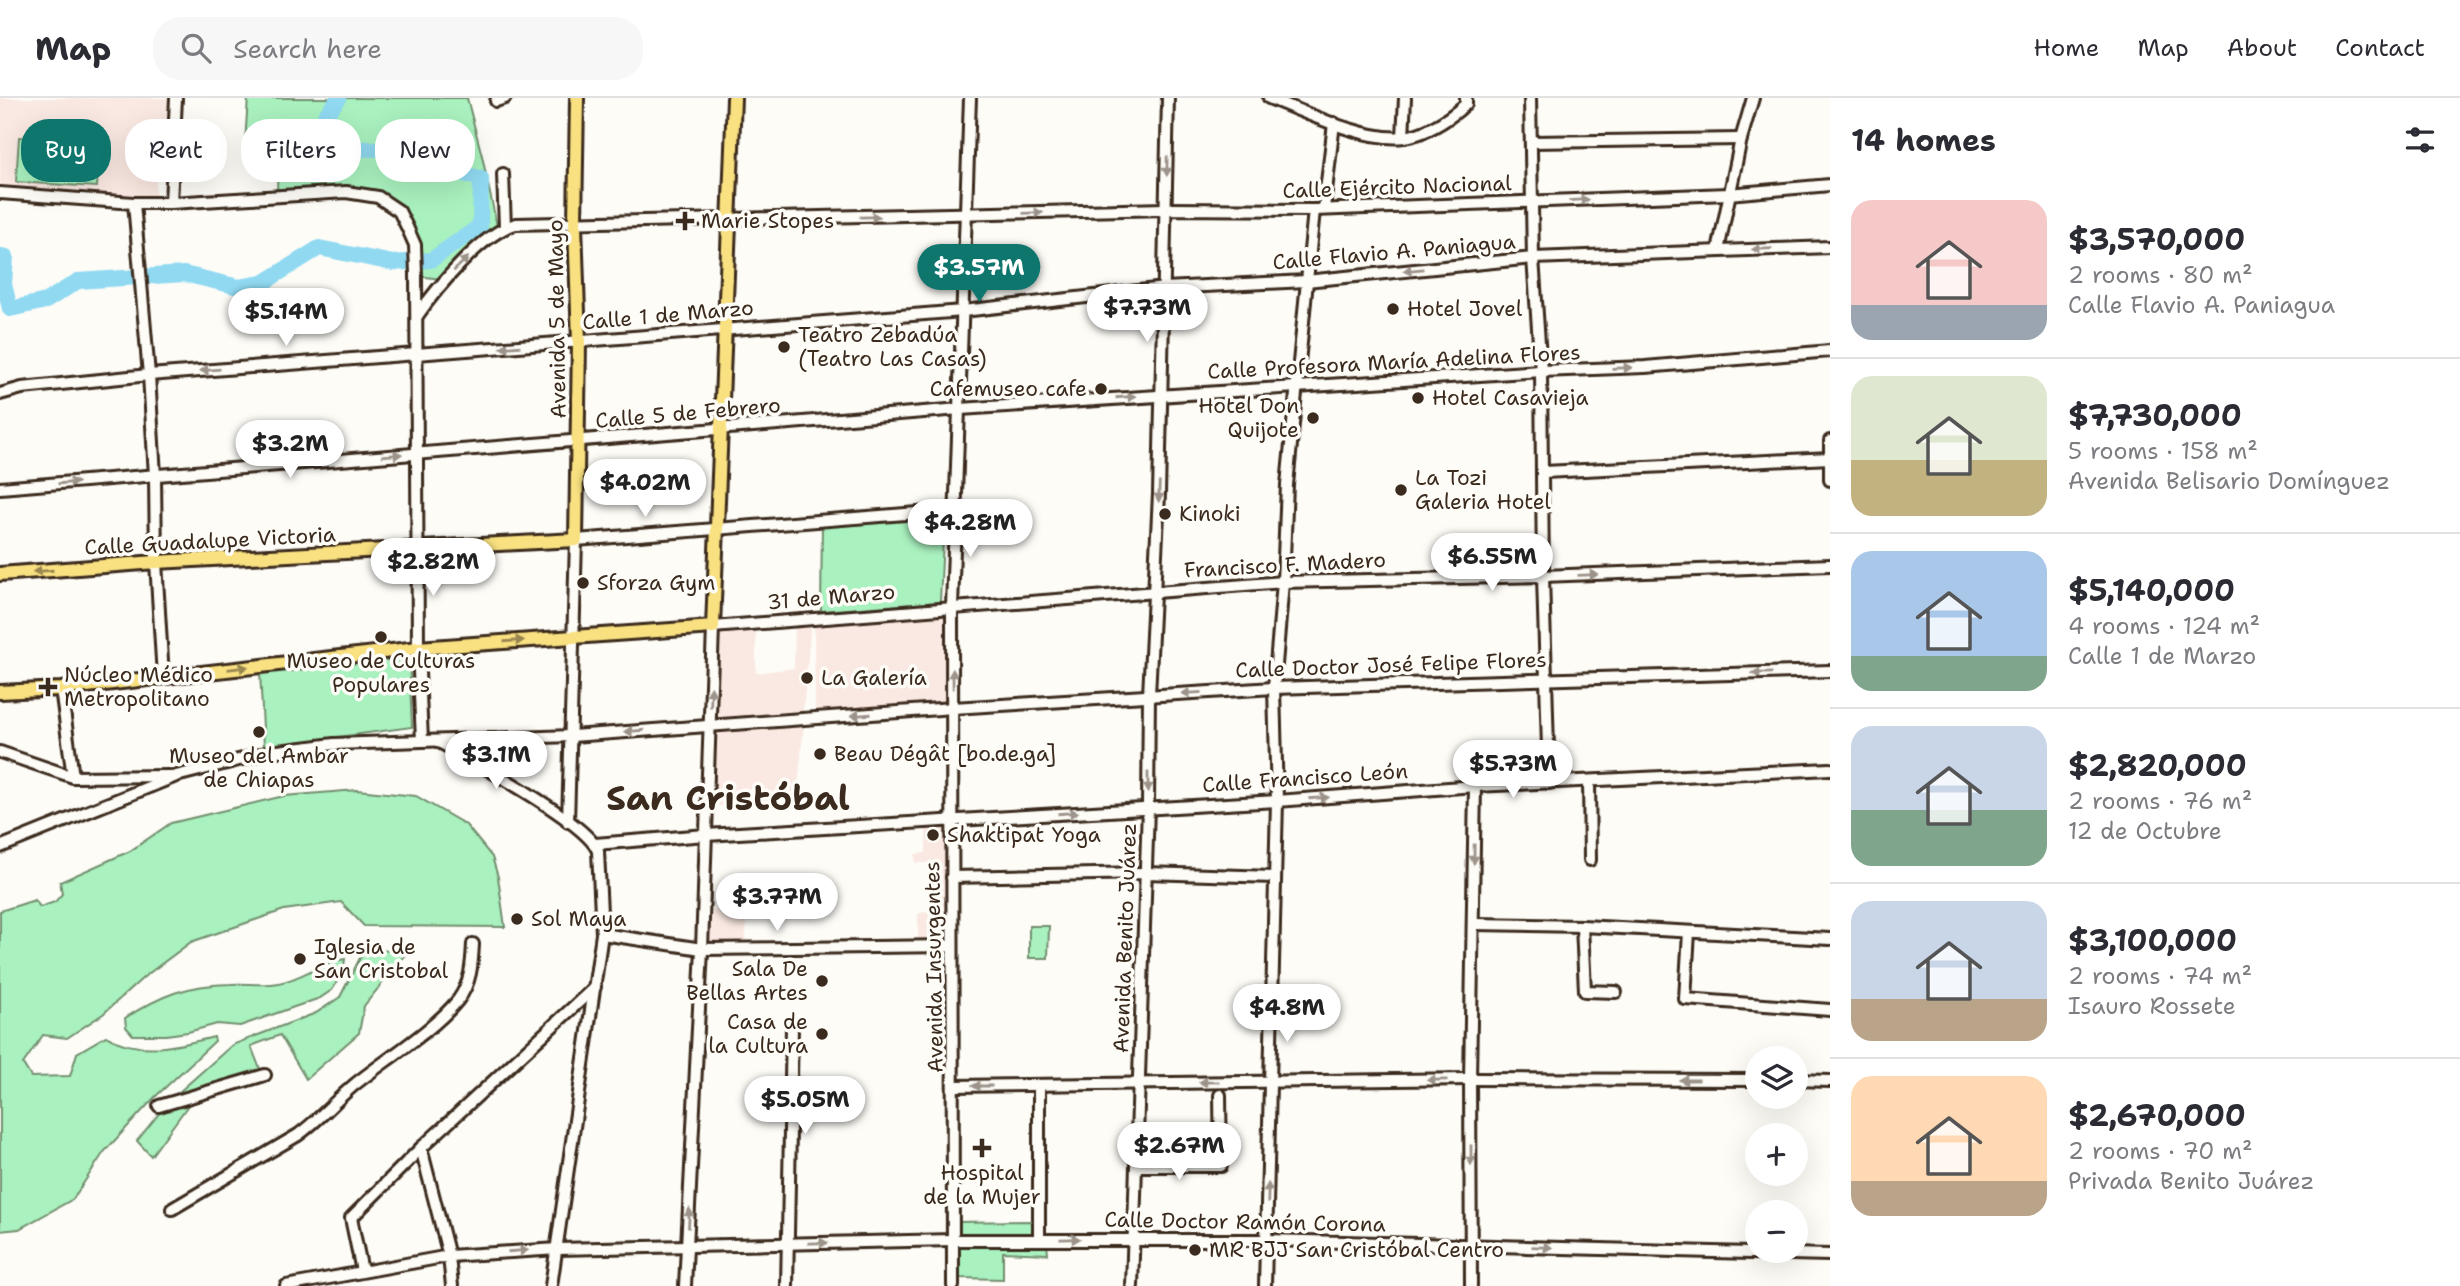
<!DOCTYPE html>
<html lang="en">
<head>
<meta charset="utf-8">
<style>
	body { margin:0; font-family:"Shantell Sans",sans-serif; background:#f7f7f7; color:#2b2b33; height:100vh; display:flex; flex-direction:column; font-size:26px; white-space:nowrap }
	* { box-sizing:border-box; margin:0 }
	p { font-size:23px; color:#7c7c81 }
	.icon { flex:none; width:38px; height:38px; fill:none; stroke:currentColor; stroke-width:2; stroke-linecap:round; stroke-linejoin:round }
	.map { position:relative; flex:1; overflow:hidden }
	.details { display:flex; flex-direction:column; background:#fff; width:630px }
	.details>* { flex:none }
	.hud { position:absolute; left:21px; top:21px; width:665px; height:63px; display:flex; gap:14px }
	.fabs { position:absolute; left:1745px; top:948px; display:grid; gap:14px }
	.fabs a { display:grid; place-items:center; width:63px; height:63px; border-radius:50%; background:#fff; box-shadow:0 7px 28px #0002; font-size:35px }
	.price { position:absolute; translate:-50% -60px; padding:0 16px; border-radius:24px; background:#fff; color:#222; font-size:23px; line-height:46px; filter:drop-shadow(0 2px 4px #0008) }
	.price::after { content:''; position:absolute; left:50%; top:42px; width:21px; height:16px; margin-left:-10px; background:inherit; clip-path:polygon(0 0,100% 0,50% 100%) }
	.price.on { background:#0f766e; color:#fff }
	ul { padding:0; list-style:none }
	li { display:flex; align-items:center; gap:21px; height:175px; padding:0 21px }
	li+li { border-top:2px solid #e1e1e2 }
	li span { display:grid; place-items:center; flex:none; width:196px; height:140px; border-radius:21px; color:#555 }
	li>.icon { margin-inline-start:auto }
	span .icon { width:84px; height:84px; fill:#fffc; stroke-width:1 }
	li b { font-size:30px }
	h2 { display:flex; justify-content:space-between; align-items:center; height:84px; padding:0 21px; font-size:30px }
	.pill { padding:0 24px; border-radius:28px; background:#fff; box-shadow:0 7px 28px #0002; font-size:24px; line-height:63px }
	.pill.on { background:#0f766e; color:#fff }
	header { display:flex; align-items:center; gap:42px; box-sizing:border-box; height:98px; padding:0 35px; background:#fff; border-bottom:2px solid #e1e1e2 }
	header strong { font-size:33px }
	nav { display:flex; gap:38px; margin-inline-start:auto; font-size:24px }
	.search { width:490px; height:63px; background:#f7f7f7; display:flex; align-items:center; gap:18px; box-sizing:border-box; padding:0 24px; border-radius:28px; color:#7c7c81; font-size:26px }
	main { display:flex; flex:1; min-height:0 }
	.map>svg:first-child { display:block }
	.built { fill:#fae8e2 }
	.green { fill:#a9f1be; stroke:#728e6e; stroke-width:2 }
	.lines { fill:none; stroke-linecap:round; stroke-linejoin:round }
	.river { stroke:#90d9f1; stroke-width:16 }
	.minor-casing { stroke:#3b2a1e; stroke-width:16 }
	.major-casing { stroke:#3b2a1e; stroke-width:18 }
	.minor { stroke:#fdfcf7; stroke-width:10 }
	.major { stroke:#f9e181; stroke-width:12 }
	.oneway { fill:#9c938a }
	.oneway2 { fill:#9a8650 }
	.poi-dot { fill:#3b2a1e; stroke:#fdfcf7; stroke-width:2.5 }
	.labels { text-anchor:middle; stroke-width:7; stroke-linejoin:round; paint-order:stroke }
	.street-label { font-size:21px; fill:#3b2a1e; stroke:#fdfcf7 }
	.poi-label { font-size:21px; fill:#3b2a1e; stroke:#fdfcf7; text-anchor:start }
	.town-label { font-size:35px; font-weight:bold; fill:#3b2a1e; stroke:#fdfcf7 }
</style>
</head>
<body>
<header>
<strong>Map</strong>
<div class="search"><svg class="icon" aria-label="search" viewBox="0 0 24 24"><circle cx="10" cy="10" r="6"/><path d="M15 15l6 6"/></svg>Search here</div>
<nav><a>Home</a><a>Map</a><a>About</a><a>Contact</a></nav>
</header>
<main>
<div class="map">
<svg width="1830" height="1188" viewBox="0 0 1830 1188">
	<rect width="100%" height="100%" fill="#fdfcf7"/>
	<filter id="ink" filterUnits="userSpaceOnUse"><feTurbulence type="fractalNoise" baseFrequency=".0143" numOctaves="2"/><feDisplacementMap in="SourceGraphic" scale="14" xChannelSelector="R" yChannelSelector="G"/><feConvolveMatrix kernelMatrix="1 2 1 2 8 2 1 2 1" color-interpolation-filters="sRGB"/></filter>
	<g filter="url(#ink)">
		<!-- built -->
		<g class="built">
			<polygon points="0,0 169,0 165,48 158,49 155,100 0,90"/>
			<polygon points="946,514 947,607 815,614 814,520"/>
			<polygon points="811,526 803,614 713,623 716,531 756,528 756,575 794,570 795,527"/>
			<polygon points="804,625 796,709 713,708 715,630"/>
			<polygon points="926,729 946,729 949,844 918,845 918,816 933,811 932,765 915,765 915,756 926,755"/>
			<polygon points="705,812 746,813 746,845 705,845"/>
		</g>
		<!-- green -->
		<g class="green">
			<polygon points="248,0 467,0 482,58 497,128 465,152 441,181 418,178 410,128 379,98 277,98 278,45 245,45"/>
			<polygon points="19,39 99,44 97,89 16,84"/>
			<polygon points="944,419 940,504 821,513 822,426"/>
			<polygon points="409,557 412,629 264,649 260,574"/>
			<path d="M357,692L416,698L466,727L492,759L498,779L505,829L364,828L341,804L284,812L191,844L144,879L103,916L67,940L43,937L23,966L31,979L70,978L77,955L106,938C138,958 179,948 214,939L215,943L155,999L104,1054L73,1101L19,1131L0,1133V813L35,802L40,809L55,804L62,796L60,784L130,753L171,725L284,698Z"/>
			<polygon points="1029,828 1049,828 1048,860 1029,860"/>
			<polygon points="364,852 408,853 364,908 359,935 306,981 280,937 251,948 262,976 197,995 151,1058 137,1043 169,1003 232,947 316,915 340,899"/>
			<path d="M345,861L343,875L332,892L320,900L297,908L240,928L217,926L188,934L166,937H133L126,929L125,920C162,897 186,887 231,886C247,885 264,888 279,885C304,880 320,864 345,861Z"/>
			<polygon points="1032,1123 1032,1139 957,1140 955,1124"/>
			<polygon points="956,1145 1047,1146 1048,1156 1003,1154 1003,1181 958,1180"/>
		</g>
		<g class="lines">
			<!-- river -->
			<polyline class="river" points="0,158 6,159 4,186 10,211 46,203 78,183 184,176 239,189 263,185 319,150 393,165 431,162 480,128 481,81 381,51 325,50 325,18 339,0"/>
			<defs>
				<g id="minor">
					<path d="M1269,0C1305,14 1366,44 1404,39C1426,36 1449,21 1466,6V0"/>
					<polyline points="1530,0 1533,160 1541,273 1543,478 1549,685"/>
					<polyline points="496,3 505,0"/>
					<polyline points="1403,39 1405,0"/>
					<polyline points="1532,44 1741,41"/>
					<polyline points="503,76 505,129"/>
					<polyline points="0,95 134,105 171,105 346,94 378,99 399,113 407,129 415,147 416,176 418,550 422,643"/>
					<polyline points="134,105 149,277 155,378 156,464 163,579"/>
					<polyline points="171,105 176,0"/>
					<polyline points="1324,110 1334,25"/>
					<polyline points="1718,153 1741,41 1753,0"/>
					<path d="M417,218C436,191 483,134 516,126L1166,111L1314,112L1728,96L1830,87"/>
					<polyline points="0,296 22,290 149,277 963,213 1165,190 1306,183 1533,160 1830,149"/>
					<polyline points="1830,343 1830,382"/>
					<polyline points="1544,374 1830,360"/>
					<polyline points="0,390 960,311 1541,273 1645,269 1830,253"/>
					<polyline points="61,591 73,679"/>
					<path d="M439,644C470,661 587,724 598,753L602,836L551,1188"/>
					<polyline points="0,654 73,679 169,678"/>
					<polyline points="1589,683 1590,762"/>
					<polyline points="568,724 576,442 956,412"/>
					<polyline points="595,746 706,737 1277,703 1475,688 1830,671"/>
					<polyline points="0,749 176,678 270,654 334,646 572,638 953,610 1274,590 1830,573"/>
					<polyline points="952,779 1146,775 1274,779"/>
					<polyline points="1473,826 1582,828 1830,841"/>
					<polyline points="1582,828 1585,893 1616,894"/>
					<polyline points="1689,834 1685,901 1830,912"/>
					<polyline points="602,836 702,851 952,848"/>
					<polyline points="1796,982 1830,983"/>
					<polyline points="954,988 1470,981 1757,982"/>
					<polyline points="159,1008 265,977"/>
					<polyline points="421,1050 449,1158 452,1188"/>
					<polyline points="1137,1068 1221,1068 1220,997"/>
					<path d="M172,1111L298,1037C319,1022 335,1003 354,987C385,962 434,932 458,902C471,885 472,866 473,846"/>
					<polyline points="1039,1141 1039,987"/>
					<polyline points="362,1173 351,1120 421,1050 595,889"/>
					<polyline points="286,1188 449,1158 558,1151 953,1142 1267,1142 1830,1157"/>
					<polyline points="685,1188 702,851 713,529 1283,484 1543,478 1830,467"/>
					<polyline points="787,1188 792,929"/>
					<polyline points="953,1188 952,509 970,0"/>
					<polyline points="1132,1188 1148,709 1149,597 1159,396 1168,0"/>
					<polyline points="1265,1188 1277,703 1274,590 1283,484 1287,387 1314,112"/>
					<polyline points="1471,1188 1470,981 1475,688"/>
				</g>
				<g id="major">
					<polyline points="0,476 156,464 576,442 579,244 575,126 577,0"/>
					<polyline points="0,594 61,591 418,550 713,529 734,0"/>
				</g>
			</defs>
			<!-- minor casing -->
			<use href="#minor" class="minor-casing"/>
			<!-- major casing -->
			<use href="#major" class="major-casing"/>
			<!-- minor -->
			<use href="#minor" class="minor"/>
			<!-- major -->
			<use href="#major" class="major"/>
		</g>
		<!-- one-way arrows -->
		<defs><path id="oneway-solid" d="M-6-.8H1V-3.2L6.5 0L1 3.2V.8H-6Z" transform="scale(1.75)"/></defs>
		<g class="oneway">
			<use href="#oneway-solid" transform="translate(1167 68) rotate(91)"/>
			<use href="#oneway-solid" transform="translate(1579 102) rotate(-3)"/>
			<use href="#oneway-solid" transform="translate(1033 115) rotate(-2)"/>
			<use href="#oneway-solid" transform="translate(870 119) rotate(-1)"/>
			<use href="#oneway-solid" transform="translate(1762 151) rotate(178)"/>
			<use href="#oneway-solid" transform="translate(461 166) rotate(-44)"/>
			<use href="#oneway-solid" transform="translate(1413 172) rotate(174)"/>
			<use href="#oneway-solid" transform="translate(510 249) rotate(176)"/>
			<use href="#oneway-solid" transform="translate(1622 270) rotate(-2)"/>
			<use href="#oneway-solid" transform="translate(210 272) rotate(175)"/>
			<use href="#oneway-solid" transform="translate(1126 299) rotate(-4)"/>
			<use href="#oneway-solid" transform="translate(392 357) rotate(-5)"/>
			<use href="#oneway-solid" transform="translate(68 385) rotate(-4)"/>
			<use href="#oneway-solid" transform="translate(1159 394) rotate(92)"/>
			<use href="#oneway-solid" transform="translate(1588 477) rotate(-2)"/>
			<use href="#oneway-solid" transform="translate(1762 575) rotate(179)"/>
			<use href="#oneway-solid" transform="translate(953 581) rotate(-91)"/>
			<use href="#oneway-solid" transform="translate(1192 595) rotate(177)"/>
			<use href="#oneway-solid" transform="translate(711 599) rotate(-88)"/>
			<use href="#oneway-solid" transform="translate(861 617) rotate(176)"/>
			<use href="#oneway-solid" transform="translate(634 633) rotate(176)"/>
			<use href="#oneway-solid" transform="translate(1148 684) rotate(90)"/>
			<use href="#oneway-solid" transform="translate(1319 700) rotate(-4)"/>
			<use href="#oneway-solid" transform="translate(1068 715) rotate(-4)"/>
			<use href="#oneway-solid" transform="translate(1474 756) rotate(91)"/>
			<use href="#oneway-solid" transform="translate(1437 982) rotate(179)"/>
			<use href="#oneway-solid" transform="translate(1689 982) rotate(-180)"/>
			<use href="#oneway-solid" transform="translate(1209 984) rotate(179)"/>
			<use href="#oneway-solid" transform="translate(982 988) rotate(-180)"/>
			<use href="#oneway-solid" transform="translate(1471 1057) rotate(90)"/>
			<use href="#oneway-solid" transform="translate(1268 1095) rotate(-89)"/>
			<use href="#oneway-solid" transform="translate(689 1120) rotate(-87)"/>
			<use href="#oneway-solid" transform="translate(1070 1141) rotate(-1)"/>
			<use href="#oneway-solid" transform="translate(818 1145) rotate(-1)"/>
			<use href="#oneway-solid" transform="translate(1542 1149) rotate(2)"/>
			<use href="#oneway-solid" transform="translate(518 1153) rotate(-4)"/>
		</g>
		<g class="oneway2">
			<use href="#oneway-solid" transform="translate(43 473) rotate(176)"/>
			<use href="#oneway-solid" transform="translate(514 543) rotate(-4)"/>
			<use href="#oneway-solid" transform="translate(238 570) rotate(-7)"/>
		</g>
	</g>
	<!-- markers -->
	<g class="poi-dot">
		<path d="M681.5 112.5h7v7h7v7h-7v7h-7v-7h-7v-7h7z"/>
		<circle cx="1393" cy="211" r="7"/>
		<circle cx="784" cy="249" r="7"/>
		<circle cx="1101" cy="291" r="7"/>
		<circle cx="1418" cy="300" r="7"/>
		<circle cx="1313" cy="320" r="7"/>
		<circle cx="1401" cy="392" r="7"/>
		<circle cx="1165" cy="416" r="7"/>
		<circle cx="583" cy="485" r="7"/>
		<circle cx="381" cy="539" r="7"/>
		<circle cx="807" cy="580" r="7"/>
		<path d="M44.5 578.5h7v7h7v7h-7v7h-7v-7h-7v-7h7z"/>
		<circle cx="259" cy="634" r="7"/>
		<circle cx="820" cy="656" r="7"/>
		<circle cx="933" cy="737" r="7"/>
		<circle cx="517" cy="821" r="7"/>
		<circle cx="300" cy="861" r="7"/>
		<circle cx="822" cy="883" r="7"/>
		<circle cx="822" cy="936" r="7"/>
		<path d="M978.5 1039.5h7v7h7v7h-7v7h-7v-7h-7v-7h7z"/>
		<circle cx="1195" cy="1152" r="7"/>
	</g>
	<g class="labels">
		<!-- street labels -->
		<g class="street-label">
			<text transform="translate(1397 89) rotate(-2)" y="7">Calle Ejército Nacional</text>
			<text transform="translate(1394 154) rotate(-5)" y="7">Calle Flavio A. Paniagua</text>
			<text transform="translate(668 217) rotate(-5)" y="7">Calle 1 de Marzo</text>
			<text transform="translate(557 221) rotate(-91)" y="7">Avenida 5 de Mayo</text>
			<text transform="translate(1394 264) rotate(-3)" y="7">Calle Profesora María Adelina Flores</text>
			<text transform="translate(688 315) rotate(-5)" y="7">Calle 5 de Febrero</text>
			<text transform="translate(210 443) rotate(-3)" y="7">Calle Guadalupe Victoria</text>
			<text transform="translate(1285 467) rotate(-3)" y="7">Francisco F. Madero</text>
			<text transform="translate(831 499) rotate(-5)" y="7">31 de Marzo</text>
			<text transform="translate(1391 567) rotate(-2)" y="7">Calle Doctor José Felipe Flores</text>
			<text transform="translate(1305 680) rotate(-4)" y="7">Calle Francisco León</text>
			<text transform="translate(1125 840) rotate(-88)" y="7">Avenida Benito Juárez</text>
			<text transform="translate(934 869) rotate(-91)" y="7">Avenida Insurgentes</text>
			<text transform="translate(1245 1124) rotate(1)" y="7">Calle Doctor Ramón Corona</text>
		</g>
		<!-- poi labels -->
		<g class="poi-label">
			<text x="701" y="130">Marie Stopes</text>
			<text x="1407" y="218">Hotel Jovel</text>
			<text x="798" y="244">Teatro Zebadúa<tspan x="798" dy="24">(Teatro Las Casas)</tspan></text>
			<text x="1087" y="298" text-anchor="end">Cafemuseo cafe</text>
			<text x="1432" y="307">Hotel Casavieja</text>
			<text x="1299" y="315" text-anchor="end">Hotel Don<tspan x="1299" dy="24">Quijote</tspan></text>
			<text x="1415" y="387">La Tozi<tspan x="1415" dy="24">Galeria Hotel</tspan></text>
			<text x="1179" y="423">Kinoki</text>
			<text x="597" y="492">Sforza Gym</text>
			<text x="381" y="570" text-anchor="middle">Museo de Culturas<tspan x="381" dy="24">Populares</tspan></text>
			<text x="64" y="584">Núcleo Médico<tspan x="64" dy="24">Metropolitano</tspan></text>
			<text x="821" y="587">La Galería</text>
			<text x="834" y="663">Beau Dégât [bo.de.ga]</text>
			<text x="259" y="665" text-anchor="middle">Museo del Ambar<tspan x="259" dy="24">de Chiapas</tspan></text>
			<text x="947" y="744">Shaktipat Yoga</text>
			<text x="531" y="828">Sol Maya</text>
			<text x="314" y="856">Iglesia de<tspan x="314" dy="24">San Cristobal</tspan></text>
			<text x="808" y="878" text-anchor="end">Sala De<tspan x="808" dy="24">Bellas Artes</tspan></text>
			<text x="808" y="931" text-anchor="end">Casa de<tspan x="808" dy="24">la Cultura</tspan></text>
			<text x="982" y="1082" text-anchor="middle">Hospital<tspan x="982" dy="24">de la Mujer</tspan></text>
			<text x="1209" y="1159">MR BJJ San Cristóbal Centro</text>
		</g>
		<!-- town labels -->
		<g class="town-label">
			<text x="728" y="712">San Cristóbal</text>
		</g>
	</g>
</svg>
<div class="fabs">
<a><svg class="icon" aria-label="layers" viewBox="0 0 24 24"><path d="M12 4l9 5-9 5-9-5zM3 14l9 5 9-5"/></svg></a>
<a>+</a>
<a>−</a>
</div>
<b class="price on" style="left:979px;top:206px">$3.57M</b>
<b class="price" style="left:1147px;top:246px">$7.73M</b>
<b class="price" style="left:286px;top:250px">$5.14M</b>
<b class="price" style="left:290px;top:382px">$3.2M</b>
<b class="price" style="left:645px;top:421px">$4.02M</b>
<b class="price" style="left:970px;top:461px">$4.28M</b>
<b class="price" style="left:1492px;top:495px">$6.55M</b>
<b class="price" style="left:433px;top:500px">$2.82M</b>
<b class="price" style="left:496px;top:693px">$3.1M</b>
<b class="price" style="left:1513px;top:702px">$5.73M</b>
<b class="price" style="left:777px;top:835px">$3.77M</b>
<b class="price" style="left:1287px;top:946px">$4.8M</b>
<b class="price" style="left:805px;top:1038px">$5.05M</b>
<b class="price" style="left:1179px;top:1084px">$2.67M</b>
<div class="hud">
<a class="pill on">Buy</a>
<a class="pill">Rent</a>
<a class="pill">Filters</a>
<a class="pill">New</a>
</div>
</div>
<section class="details">
<h2>14 homes<svg class="icon" aria-label="filters" viewBox="0 0 24 24"><path d="M4 7h16M4 17h16"/><circle cx="9" cy="7" r="2"/><circle cx="15" cy="17" r="2"/></svg></h2>
<ul>
<li><span style="background:linear-gradient(#f6c9c9 75%,#9aa5b1 0)"><svg class="icon" aria-label="home" viewBox="0 0 24 24"><path d="M3 11l9-7 9 7M6 9v11h12V9"/></svg></span><div><b>$3,570,000</b><p>2 rooms · 80 m²</p><p>Calle Flavio A. Paniagua</p></div></li>
<li><span style="background:linear-gradient(#dfe7d0 60%,#c2b280 0)"><svg class="icon" aria-label="home" viewBox="0 0 24 24"><path d="M3 11l9-7 9 7M6 9v11h12V9"/></svg></span><div><b>$7,730,000</b><p>5 rooms · 158 m²</p><p>Avenida Belisario Domínguez</p></div></li>
<li><span style="background:linear-gradient(#a9c7e8 75%,#7fa58c 0)"><svg class="icon" aria-label="home" viewBox="0 0 24 24"><path d="M3 11l9-7 9 7M6 9v11h12V9"/></svg></span><div><b>$5,140,000</b><p>4 rooms · 124 m²</p><p>Calle 1 de Marzo</p></div></li>
<li><span style="background:linear-gradient(#c9d6e8 60%,#7fa58c 0)"><svg class="icon" aria-label="home" viewBox="0 0 24 24"><path d="M3 11l9-7 9 7M6 9v11h12V9"/></svg></span><div><b>$2,820,000</b><p>2 rooms · 76 m²</p><p>12 de Octubre</p></div></li>
<li><span style="background:linear-gradient(#c9d6e8 70%,#b9a48a 0)"><svg class="icon" aria-label="home" viewBox="0 0 24 24"><path d="M3 11l9-7 9 7M6 9v11h12V9"/></svg></span><div><b>$3,100,000</b><p>2 rooms · 74 m²</p><p>Isauro Rossete</p></div></li>
<li><span style="background:linear-gradient(#ffd9b3 75%,#b9a48a 0)"><svg class="icon" aria-label="home" viewBox="0 0 24 24"><path d="M3 11l9-7 9 7M6 9v11h12V9"/></svg></span><div><b>$2,670,000</b><p>2 rooms · 70 m²</p><p>Privada Benito Juárez</p></div></li>
</ul>
</section>
</main>
</body>
</html>
